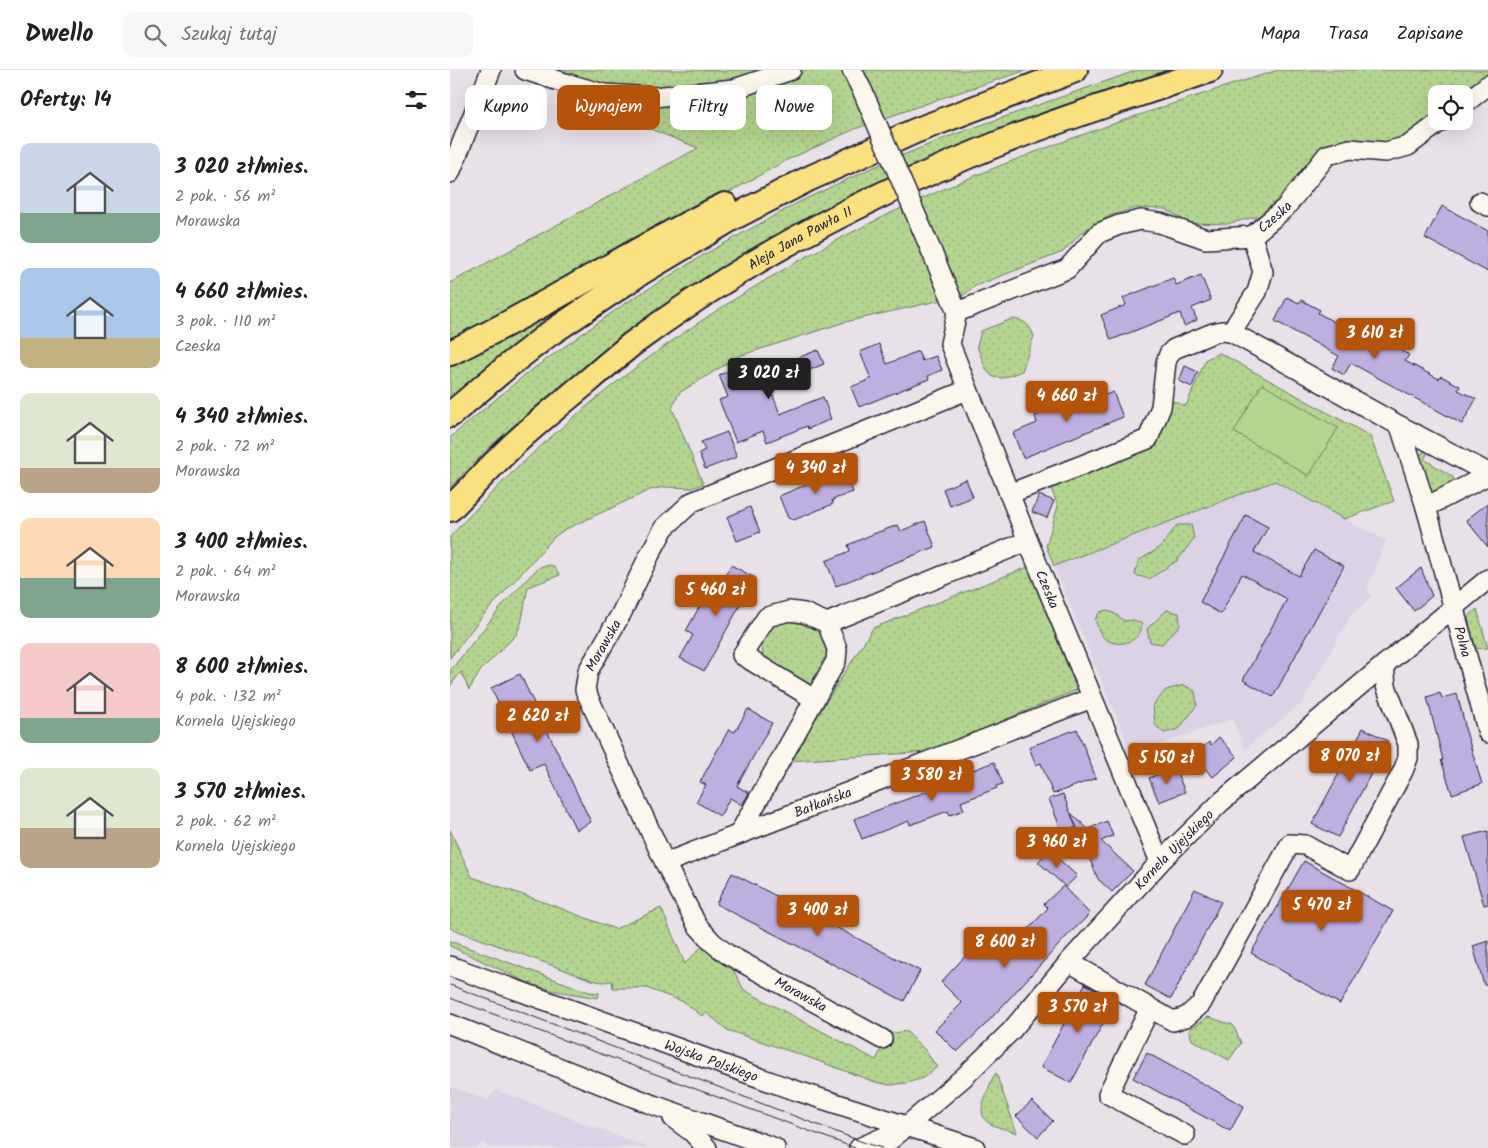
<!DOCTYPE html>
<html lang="pl">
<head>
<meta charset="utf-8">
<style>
	body { margin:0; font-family:Kalam,sans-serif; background:#f6f6f6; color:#222; height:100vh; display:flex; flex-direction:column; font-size:19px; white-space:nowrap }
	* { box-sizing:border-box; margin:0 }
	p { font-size:16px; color:#767676 }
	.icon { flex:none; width:28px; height:28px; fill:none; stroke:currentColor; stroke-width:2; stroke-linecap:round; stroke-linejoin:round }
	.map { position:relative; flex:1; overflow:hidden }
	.side { display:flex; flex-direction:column; background:#fff; width:450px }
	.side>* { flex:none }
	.top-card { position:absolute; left:15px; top:15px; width:475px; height:45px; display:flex; gap:10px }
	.fabs { position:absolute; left:978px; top:15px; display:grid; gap:10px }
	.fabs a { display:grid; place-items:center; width:45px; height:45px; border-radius:10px; background:#fff; box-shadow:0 5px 20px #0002; font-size:25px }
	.price { position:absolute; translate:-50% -42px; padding:0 11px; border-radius:5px; background:#b45309; color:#fff; font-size:16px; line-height:32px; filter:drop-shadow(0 1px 2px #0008) }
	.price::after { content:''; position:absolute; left:50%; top:30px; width:15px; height:11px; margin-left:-8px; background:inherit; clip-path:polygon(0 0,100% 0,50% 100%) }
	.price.current { background:#222; color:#fff }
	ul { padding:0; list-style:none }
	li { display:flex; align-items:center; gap:15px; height:125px; padding:0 20px }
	li span { display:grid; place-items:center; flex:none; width:140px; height:100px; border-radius:10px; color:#555 }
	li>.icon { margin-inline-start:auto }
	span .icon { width:60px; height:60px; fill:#fffc; stroke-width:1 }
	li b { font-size:21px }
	h2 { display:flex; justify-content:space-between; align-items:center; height:60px; padding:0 20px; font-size:21px }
	.chip { padding:0 18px; border-radius:10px; background:#fff; box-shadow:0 5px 20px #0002; font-size:18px; line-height:45px }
	.chip.current { background:#b45309; color:#fff }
	header { display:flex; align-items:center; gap:30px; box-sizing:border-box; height:70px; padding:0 25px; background:#fff; border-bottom:1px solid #e0e0e0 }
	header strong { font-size:24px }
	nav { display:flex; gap:28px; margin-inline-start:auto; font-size:18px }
	.search { width:350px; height:45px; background:#f6f6f6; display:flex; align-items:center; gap:12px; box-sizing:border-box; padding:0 18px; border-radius:10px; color:#767676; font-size:19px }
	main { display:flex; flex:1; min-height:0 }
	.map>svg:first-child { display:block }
	.built { fill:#dbd2e6 }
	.grass { fill:url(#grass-dots); stroke:#6a7c65 }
	.garden { fill:#b3d58f; stroke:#6a7c65 }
	.building { fill:#bdafe0; stroke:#22223b }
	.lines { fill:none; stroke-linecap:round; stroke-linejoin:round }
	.minor-casing { stroke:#22223b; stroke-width:22 }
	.major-casing { stroke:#22223b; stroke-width:28 }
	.minor { stroke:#fbf7ec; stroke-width:19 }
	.major { stroke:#fbe080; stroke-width:24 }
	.tram { stroke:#22223b; stroke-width:1 }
	.minor-bridge-casing { stroke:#22223b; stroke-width:22; stroke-linecap:butt }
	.minor-bridge { stroke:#fbf7ec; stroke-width:19 }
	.labels { text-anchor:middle; stroke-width:4; stroke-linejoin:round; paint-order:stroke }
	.street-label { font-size:14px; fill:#22223b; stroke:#fbf7ec }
</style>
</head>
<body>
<header>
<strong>Dwello</strong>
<div class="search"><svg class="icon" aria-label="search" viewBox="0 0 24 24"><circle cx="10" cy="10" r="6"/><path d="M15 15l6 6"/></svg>Szukaj tutaj</div>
<nav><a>Mapa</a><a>Trasa</a><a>Zapisane</a></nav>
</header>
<main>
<section class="side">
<h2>Oferty: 14<svg class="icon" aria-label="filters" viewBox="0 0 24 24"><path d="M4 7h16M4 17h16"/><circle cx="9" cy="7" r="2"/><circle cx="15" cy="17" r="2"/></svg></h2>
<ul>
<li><span style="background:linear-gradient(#c9d6e8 70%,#7fa58c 0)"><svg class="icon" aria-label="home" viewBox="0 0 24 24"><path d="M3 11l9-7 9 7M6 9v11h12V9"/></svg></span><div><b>3 020 zł/mies.</b><p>2 pok. · 56 m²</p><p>Morawska</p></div></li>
<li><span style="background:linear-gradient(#a9c7e8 70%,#c2b280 0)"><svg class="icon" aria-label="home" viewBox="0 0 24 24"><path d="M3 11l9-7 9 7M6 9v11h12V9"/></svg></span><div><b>4 660 zł/mies.</b><p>3 pok. · 110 m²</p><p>Czeska</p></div></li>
<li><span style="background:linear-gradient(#dfe7d0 75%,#b9a48a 0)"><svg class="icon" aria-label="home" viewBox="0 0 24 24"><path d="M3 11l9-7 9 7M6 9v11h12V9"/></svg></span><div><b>4 340 zł/mies.</b><p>2 pok. · 72 m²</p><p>Morawska</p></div></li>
<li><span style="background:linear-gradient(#ffd9b3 60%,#7fa58c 0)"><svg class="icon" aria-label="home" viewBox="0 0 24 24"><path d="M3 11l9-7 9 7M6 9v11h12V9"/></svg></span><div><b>3 400 zł/mies.</b><p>2 pok. · 64 m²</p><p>Morawska</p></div></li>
<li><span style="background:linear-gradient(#f6c9c9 75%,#7fa58c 0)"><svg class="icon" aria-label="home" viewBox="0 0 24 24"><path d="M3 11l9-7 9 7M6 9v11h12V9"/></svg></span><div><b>8 600 zł/mies.</b><p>4 pok. · 132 m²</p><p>Kornela Ujejskiego</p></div></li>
<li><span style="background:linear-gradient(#dfe7d0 60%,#b9a48a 0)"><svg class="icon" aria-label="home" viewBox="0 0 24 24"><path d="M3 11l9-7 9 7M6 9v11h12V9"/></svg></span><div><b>3 570 zł/mies.</b><p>2 pok. · 62 m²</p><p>Kornela Ujejskiego</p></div></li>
</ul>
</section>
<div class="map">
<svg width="1038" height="1078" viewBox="0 0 1038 1078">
	<defs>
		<pattern id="grass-dots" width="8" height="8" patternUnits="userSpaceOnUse" patternTransform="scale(1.25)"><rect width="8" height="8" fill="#b3d58f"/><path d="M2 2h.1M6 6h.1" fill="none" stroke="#9ab77c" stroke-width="1.8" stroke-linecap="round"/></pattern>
	</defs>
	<rect width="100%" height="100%" fill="#e8e1e8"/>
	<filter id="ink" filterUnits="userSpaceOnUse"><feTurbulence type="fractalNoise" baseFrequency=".02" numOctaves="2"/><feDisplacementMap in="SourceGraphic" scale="10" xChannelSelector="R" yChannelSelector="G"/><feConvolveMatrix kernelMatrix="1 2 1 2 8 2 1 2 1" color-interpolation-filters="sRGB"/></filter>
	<g filter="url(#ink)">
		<!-- built -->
		<g class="built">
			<polygon points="825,411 880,442 936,470 917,520 922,527 902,544 852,633 795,679 782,649 682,684 604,496"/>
			<polygon points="0,1017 38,1030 46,1020 200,1078 39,1078 33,1072 26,1078 0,1078"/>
		</g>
		<!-- grass -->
		<g class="grass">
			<polygon points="92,0 262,0 277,2 277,0 577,0 492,28 405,59 337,90 0,278 0,213 248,78 158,42 134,16"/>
			<polygon points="688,0 717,0 648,24 473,91 383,134 302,179 223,229 138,293 41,376 0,418 0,368 2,366 76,304 174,234 255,184 351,131 426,96 500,66"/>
			<path d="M828,0H1038V11L1014,24H986V50L947,75H903L839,120L809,146L777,154L739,153L715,139L686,138L659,146L631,163L613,182L525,216L514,225L395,252L289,286L229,323L222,338L253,414L242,418L214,417L200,420L114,460L104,467L30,549L0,588V467C132,321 298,206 478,126C590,76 711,37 828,0Z"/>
			<polygon points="212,179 0,334 0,296 102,241"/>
			<path d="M562,249C575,250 579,254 584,266L572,301L553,308L543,307L536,300L527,276L531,261Z"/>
			<polygon points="770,283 920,366 944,431 894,449 825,411 604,496 596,476 608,436 600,416 706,375 723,331 736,336 756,289"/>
			<polygon points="980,379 974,389 1003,407 1004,414 984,425 978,421 968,387 973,382"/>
			<polygon points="727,455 741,455 744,468 728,490 699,509 685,505 688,491 711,477"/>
			<polygon points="100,495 104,497 110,505 78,517 71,554 66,565 31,600 19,620 11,602 0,616 0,601 56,531 84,502 90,497"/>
			<polygon points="578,497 627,620 477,682 339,691 423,558"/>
			<polygon points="1027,539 1038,578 1026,579 1018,549 1019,546"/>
			<path d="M657,540L667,545L674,551L684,550L692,554C692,572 666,580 653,567C649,563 647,555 645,549L650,542Z"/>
			<polygon points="717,540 729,543 730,555 712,574 700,572 697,559"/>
			<path d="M342,551C372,560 377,558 380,591L374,588L371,594L378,597L372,607L366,604L361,615H358L314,591L311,570L316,558Z"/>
			<polygon points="734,615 745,621 747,635 729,659 714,663 705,655 703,635 716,620"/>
			<polygon points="0,760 22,807 99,834 165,859 211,838 235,894 251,877 279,892 294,920 426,990 439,964 456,961 475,980 487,997 473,1008 457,1013 440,1015 425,1012 360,988 277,960 257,943 252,946 234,932 196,918 163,918 162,911 152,912 142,910 0,858"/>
			<polygon points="0,871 139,922 149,923 148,928 100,920 83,915 0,876"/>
			<polygon points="758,947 783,955 791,973 779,990 742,970 739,960"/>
			<path d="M546,1003L567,1063C544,1055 523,1055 536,1025C539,1018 541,1009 546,1003Z"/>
		</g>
		<!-- garden -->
		<polygon class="garden" points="812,314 888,358 859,406 784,362"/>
		<!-- building -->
		<g class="building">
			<polygon points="992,136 1038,161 1038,202 975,168"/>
			<polygon points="751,205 761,230 742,238 747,250 734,256 730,243 661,270 651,245 676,235 673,228 723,208 726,215"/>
			<polygon points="837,227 849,233 851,230 870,240 868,243 907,265 911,259 959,285 955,291 989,309 991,306 1010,316 1008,320 1026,329 1012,354 901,293 894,305 882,298 889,286 825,251"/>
			<polygon points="429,274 437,294 468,281 472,291 486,286 492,300 478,306 479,309 409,337 401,317 421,309 410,282"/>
			<polygon points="368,280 374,294 328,313 328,315 320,318 330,344 373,327 381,349 358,359 357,356 317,372 313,361 286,372 269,330 278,327 269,305 287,298 288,301 318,289 321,298"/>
			<polygon points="735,296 748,302 742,317 729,311"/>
			<polygon points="663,322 673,347 573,388 563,363 587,353 585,346 635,325 638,332"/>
			<polygon points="277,362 287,387 255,399 249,383 255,380 251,372"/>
			<polygon points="394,399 403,422 382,430 383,434 344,450 338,448 329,426"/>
			<polygon points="516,409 523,427 500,436 493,419"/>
			<polygon points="589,425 604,431 597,448 582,442"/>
			<polygon points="1038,433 1038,477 1016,450"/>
			<polygon points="300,437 310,462 287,471 277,447"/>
			<polygon points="796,445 818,457 804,482 849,506 864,480 894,496 823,627 793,610 837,529 792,504 771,544 750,532"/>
			<polygon points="475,451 485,477 386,516 376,491 400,481 398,475 423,464 448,455 451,461"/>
			<polygon points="281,495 305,508 254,601 230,588 243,565 236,561 262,514 268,518"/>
			<polygon points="971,498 982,526 964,541 946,518"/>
			<polygon points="70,604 141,752 126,760 94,694 80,700 41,618"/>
			<polygon points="990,623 992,628 1007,624 1015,655 1014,655 1032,714 1002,724 991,690 993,690 977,627"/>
			<polygon points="298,639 322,653 287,716 299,723 292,735 280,728 270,746 246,732 256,715 250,712 279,659 285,662"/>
			<polygon points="913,658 938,671 888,767 862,754"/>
			<polygon points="627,659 646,708 603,724 591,693 586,695 579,677"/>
			<polygon points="769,667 787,687 763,707 743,686 759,672 761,675"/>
			<polygon points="544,692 553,714 546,716 547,718 511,732 514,740 500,745 498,741 460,755 459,751 412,769 404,749 489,717 488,715 500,711 499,709"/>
			<polygon points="725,698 735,722 709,732 699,708"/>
			<polygon points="613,724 620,742 638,759 657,751 663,766 651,771 683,801 662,822 648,809 621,744 626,757 612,762 599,729"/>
			<polygon points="1038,761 1038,834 1034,835 1014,767"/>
			<polygon points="599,780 627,806 616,817 588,792"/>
			<polygon points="854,791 943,841 890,934 801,883"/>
			<polygon points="282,803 470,901 454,931 266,834"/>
			<polygon points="613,816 640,844 616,867 534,956 507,982 485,960 512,933 491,912 522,879 548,866 557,882 598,838 594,834"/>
			<polygon points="745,819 771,832 721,929 695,915"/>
			<polygon points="1038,871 1038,915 1034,915 1023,876"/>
			<polygon points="635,914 665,931 621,1013 591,997"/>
			<polygon points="697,983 794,1036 780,1061 683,1008"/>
			<polygon points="582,1031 603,1051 588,1067 566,1046"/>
		</g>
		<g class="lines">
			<defs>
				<g id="minor">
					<polyline points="75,0 115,13 154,24 203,27 284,19 341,0"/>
					<polyline points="402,0 413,22"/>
					<polyline points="1014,34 1038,15"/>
					<polyline points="0,103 41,0"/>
					<polyline points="1030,132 1038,136"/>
					<path id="s1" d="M481,180L507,242L500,274L578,471L710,792"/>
					<path id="s2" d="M507,242L617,199L649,163L669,155L691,150L710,153L756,169L802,166L835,138L877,85L900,79L936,82L958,76L991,51"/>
					<path id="s3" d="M781,262L950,356L976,437L1038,663"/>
					<polyline points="950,356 1038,403"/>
					<polyline points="559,424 698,369 711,337 716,292 719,284 724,279 763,263 772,261 781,262 807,222 813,202 802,166"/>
					<polyline points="976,437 1038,405"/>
					<polyline points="377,553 578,471"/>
					<polyline points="289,764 386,591 387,579 377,553 354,543 339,541 317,547 292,585 364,629"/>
					<path id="s4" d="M215,793L642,628"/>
					<polyline points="619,892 700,938 658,1024 735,1065"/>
					<path id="s5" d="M0,896L338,1018L525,1078"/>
					<polyline points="700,938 723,951 736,947 751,934 840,774 855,775 900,800 953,701 958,688 958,674 936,616 934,595"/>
					<polyline points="0,954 198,1033 325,1078"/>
					<path id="s6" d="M432,969L277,884L262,872L247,855L215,793L135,620L138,601L171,544L199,486L214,458L242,432L517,320"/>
					<polyline points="223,1048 242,1062 257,1078"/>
					<polyline points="409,1078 441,1064"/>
					<path id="s7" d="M431,1078L514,1007L561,961L619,892L710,792L771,732L934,595L1038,509"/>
				</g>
				<g id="major">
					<path d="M0,283C94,238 181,180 275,135"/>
					<polyline points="0,345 59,295 99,264 190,203 284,147 358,109 465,61 625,0"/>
					<path id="s8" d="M0,439C21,418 41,396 63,375C86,353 113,332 137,312C152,299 167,286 182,274C292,192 418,126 545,75C616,46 689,25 760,0"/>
				</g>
			</defs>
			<!-- minor casing -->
			<use href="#minor" class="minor-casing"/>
			<!-- major casing -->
			<use href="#major" class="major-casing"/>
			<!-- minor -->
			<use href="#minor" class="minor"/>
			<!-- major -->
			<use href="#major" class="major"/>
			<!-- tram -->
			<g class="tram">
				<polyline points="0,915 418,1074 432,1078"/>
				<polyline points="0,928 405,1078"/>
			</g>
			<defs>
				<polyline id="minor-bridge" points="413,22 481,180"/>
			</defs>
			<!-- minor-bridge casing -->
			<use href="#minor-bridge" class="minor-bridge-casing"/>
			<!-- minor-bridge -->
			<use href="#minor-bridge" class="minor-bridge"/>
		</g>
	</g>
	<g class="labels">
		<!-- street labels -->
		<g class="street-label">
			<text dy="5" stroke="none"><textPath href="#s2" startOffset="354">Czeska</textPath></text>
			<text dy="5" stroke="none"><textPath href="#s8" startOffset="445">Aleja Jana Pawła II</textPath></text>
			<text dy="5" stroke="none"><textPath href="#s1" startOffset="364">Czeska</textPath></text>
			<text dy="5" stroke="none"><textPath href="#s3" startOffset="418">Polna</textPath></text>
			<text dy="5" stroke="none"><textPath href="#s6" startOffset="528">Morawska</textPath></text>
			<text dy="5" stroke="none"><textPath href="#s4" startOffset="169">Bałkańska</textPath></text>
			<text dy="5" stroke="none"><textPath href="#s7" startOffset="419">Kornela Ujejskiego</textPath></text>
			<text transform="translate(351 924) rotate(29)" y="5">Morawska</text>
			<text dy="5" stroke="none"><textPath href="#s5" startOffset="278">Wojska Polskiego</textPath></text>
		</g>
	</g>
</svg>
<div class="fabs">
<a><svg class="icon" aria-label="locate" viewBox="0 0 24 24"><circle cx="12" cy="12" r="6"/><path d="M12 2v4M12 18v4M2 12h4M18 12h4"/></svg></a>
</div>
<b class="price" style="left:925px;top:290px">3 610 zł</b>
<b class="price current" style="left:319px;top:330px">3 020 zł</b>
<b class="price" style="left:617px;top:353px">4 660 zł</b>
<b class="price" style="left:366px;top:425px">4 340 zł</b>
<b class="price" style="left:266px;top:547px">5 460 zł</b>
<b class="price" style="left:88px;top:673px">2 620 zł</b>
<b class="price" style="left:900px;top:713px">8 070 zł</b>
<b class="price" style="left:717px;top:715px">5 150 zł</b>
<b class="price" style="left:482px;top:732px">3 580 zł</b>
<b class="price" style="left:607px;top:799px">3 960 zł</b>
<b class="price" style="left:872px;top:862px">5 470 zł</b>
<b class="price" style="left:368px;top:867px">3 400 zł</b>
<b class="price" style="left:555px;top:899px">8 600 zł</b>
<b class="price" style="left:628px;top:964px">3 570 zł</b>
<div class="top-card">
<a class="chip">Kupno</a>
<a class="chip current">Wynajem</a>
<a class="chip">Filtry</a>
<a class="chip">Nowe</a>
</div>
</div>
</main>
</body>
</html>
